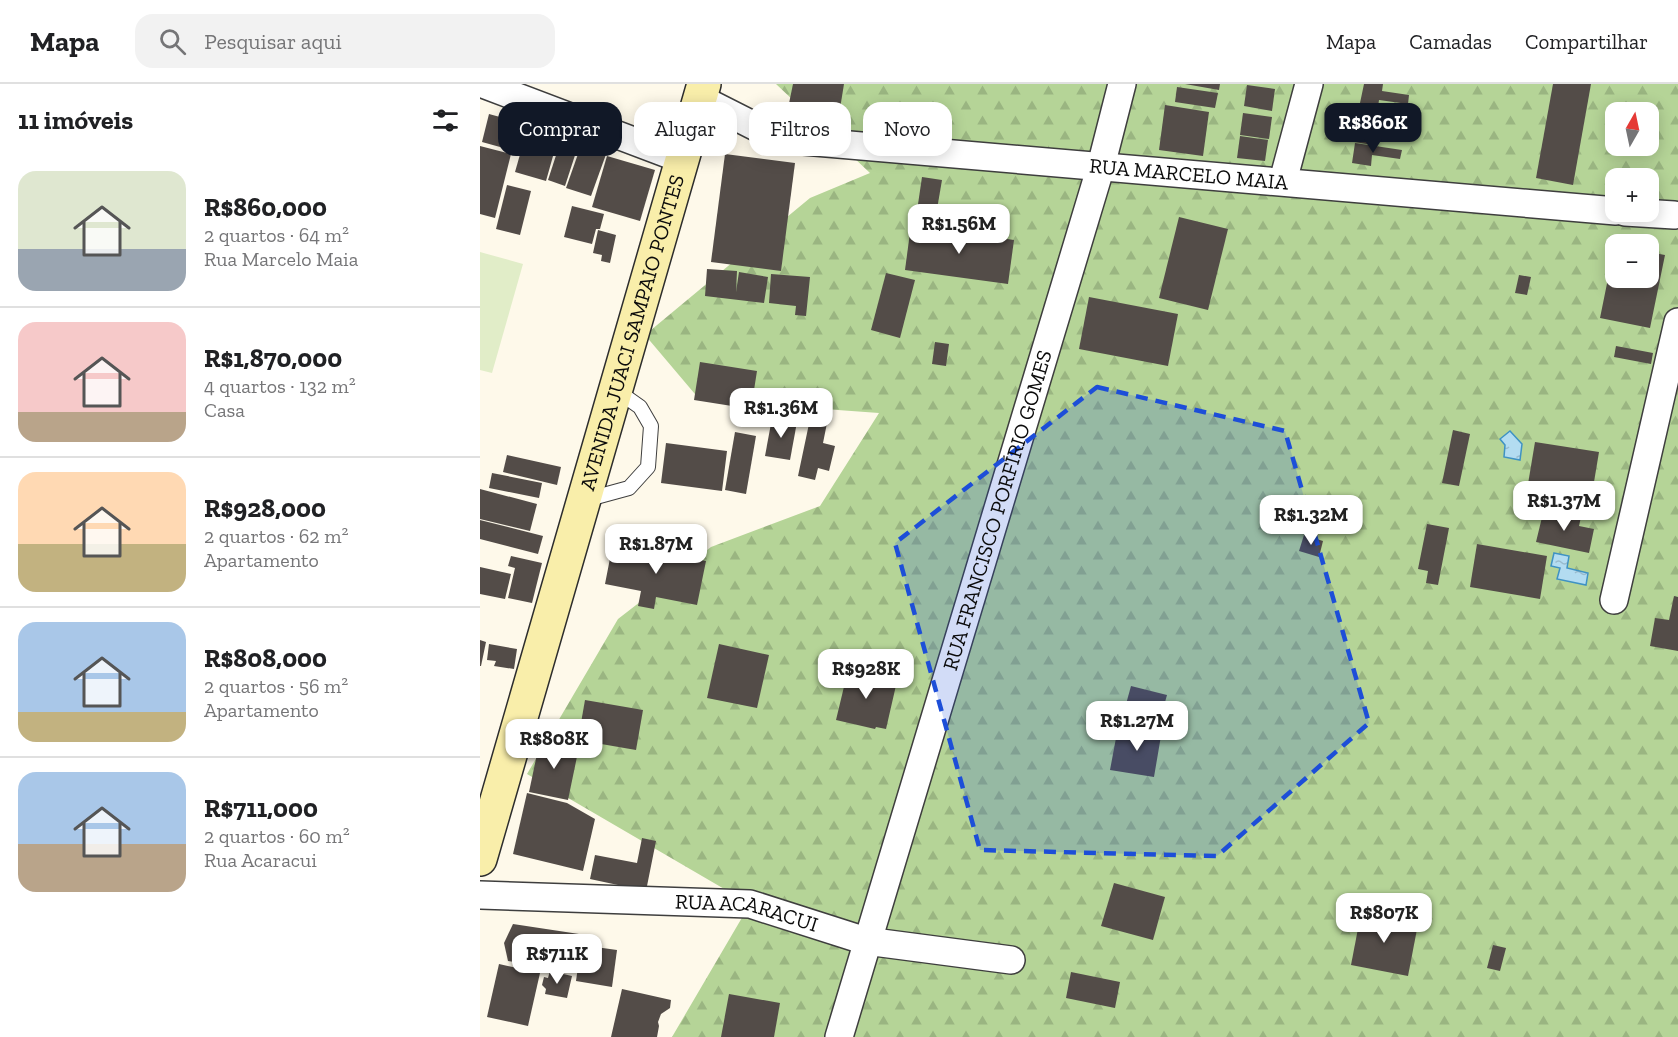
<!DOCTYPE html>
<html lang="pt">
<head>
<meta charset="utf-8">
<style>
	body { margin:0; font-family:"Zilla Slab",serif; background:#f2f2f2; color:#202124; height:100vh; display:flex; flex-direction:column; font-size:22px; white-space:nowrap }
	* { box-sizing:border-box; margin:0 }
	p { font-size:20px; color:#757577 }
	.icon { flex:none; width:33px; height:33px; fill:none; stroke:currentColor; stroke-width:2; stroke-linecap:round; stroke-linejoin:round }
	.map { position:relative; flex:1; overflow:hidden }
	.details { display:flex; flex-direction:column; background:#fff; width:480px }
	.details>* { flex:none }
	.banner { position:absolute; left:18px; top:18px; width:570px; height:54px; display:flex; gap:12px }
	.needle { width:39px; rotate:9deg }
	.controls { position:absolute; left:1125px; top:18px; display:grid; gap:12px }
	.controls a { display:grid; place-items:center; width:54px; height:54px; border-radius:12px; background:#fff; box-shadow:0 3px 15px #0003; font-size:30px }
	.price { position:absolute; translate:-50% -51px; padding:0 14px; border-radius:12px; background:#fff; color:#222; font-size:20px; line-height:39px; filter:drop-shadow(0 2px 3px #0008) }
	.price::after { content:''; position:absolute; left:50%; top:36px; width:18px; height:14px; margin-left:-9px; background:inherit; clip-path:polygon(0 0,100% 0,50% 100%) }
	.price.current { background:#111827; color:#fff }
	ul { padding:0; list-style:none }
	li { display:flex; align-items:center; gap:18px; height:150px; padding:0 18px }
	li+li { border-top:2px solid #e0e0e0 }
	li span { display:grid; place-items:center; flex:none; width:168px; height:120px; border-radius:18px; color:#555 }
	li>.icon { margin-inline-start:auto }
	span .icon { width:72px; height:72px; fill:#fffc; stroke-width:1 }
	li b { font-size:26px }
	h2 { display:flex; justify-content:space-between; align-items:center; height:72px; padding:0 18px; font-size:26px }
	.pill { padding:0 21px; border-radius:18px; background:#fff; box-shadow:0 3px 15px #0003; font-size:21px; line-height:54px }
	.pill.current { background:#111827; color:#fff }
	header { display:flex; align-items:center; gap:36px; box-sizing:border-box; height:84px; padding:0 30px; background:#fff; border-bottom:2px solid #e0e0e0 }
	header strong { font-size:28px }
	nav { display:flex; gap:33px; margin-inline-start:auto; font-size:21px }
	.search { width:420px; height:54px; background:#f2f2f2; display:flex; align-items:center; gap:15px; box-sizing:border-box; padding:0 21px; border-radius:18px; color:#757577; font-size:22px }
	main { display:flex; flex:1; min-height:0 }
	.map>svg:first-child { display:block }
	.forest { fill:url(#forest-firs); fill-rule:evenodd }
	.pitch { fill:#e1edc8 }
	.water { fill:url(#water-ripples); stroke:#3f92c3; stroke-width:1.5 }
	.building { fill:#534c48 }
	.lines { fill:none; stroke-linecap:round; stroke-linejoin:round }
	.service-casing { stroke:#3e3e3e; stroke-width:16 }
	.minor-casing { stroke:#3e3e3e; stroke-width:30 }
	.secondary-casing { stroke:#2d2d2d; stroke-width:36 }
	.service { stroke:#fff; stroke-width:14 }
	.minor { stroke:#fff; stroke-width:27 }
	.secondary { stroke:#f9eeaa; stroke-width:33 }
	.marked { fill:#1d4ed8; fill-opacity:0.2; stroke:#1d4ed8; stroke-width:4.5; stroke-dasharray:12 8; stroke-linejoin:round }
	.labels { text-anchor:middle; stroke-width:6; stroke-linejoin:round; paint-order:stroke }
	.street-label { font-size:21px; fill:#0b0b0b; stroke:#fff }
</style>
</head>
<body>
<header>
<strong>Mapa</strong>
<div class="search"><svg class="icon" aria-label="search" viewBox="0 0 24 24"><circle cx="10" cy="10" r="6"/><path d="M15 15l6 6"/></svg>Pesquisar aqui</div>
<nav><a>Mapa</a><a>Camadas</a><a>Compartilhar</a></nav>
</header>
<main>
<section class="details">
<h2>11 imóveis<svg class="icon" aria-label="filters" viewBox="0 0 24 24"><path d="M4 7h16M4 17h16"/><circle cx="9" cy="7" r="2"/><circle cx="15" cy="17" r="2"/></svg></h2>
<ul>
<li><span style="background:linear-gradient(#dfe7d0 65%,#9aa5b1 0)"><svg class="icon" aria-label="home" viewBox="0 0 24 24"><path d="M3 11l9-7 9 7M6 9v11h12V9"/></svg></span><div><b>R$860,000</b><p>2 quartos · 64 m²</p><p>Rua Marcelo Maia</p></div></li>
<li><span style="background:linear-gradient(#f6c9c9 75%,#b9a48a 0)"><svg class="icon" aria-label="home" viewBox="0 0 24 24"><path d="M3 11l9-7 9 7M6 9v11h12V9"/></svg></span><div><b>R$1,870,000</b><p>4 quartos · 132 m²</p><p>Casa</p></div></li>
<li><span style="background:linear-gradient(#ffd9b3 60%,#c2b280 0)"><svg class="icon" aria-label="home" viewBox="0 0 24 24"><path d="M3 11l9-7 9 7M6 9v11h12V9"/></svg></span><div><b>R$928,000</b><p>2 quartos · 62 m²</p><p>Apartamento</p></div></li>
<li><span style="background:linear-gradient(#a9c7e8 75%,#c2b280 0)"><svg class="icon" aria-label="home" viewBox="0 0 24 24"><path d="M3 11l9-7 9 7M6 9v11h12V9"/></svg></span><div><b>R$808,000</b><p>2 quartos · 56 m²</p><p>Apartamento</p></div></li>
<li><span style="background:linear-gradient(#a9c7e8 60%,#b9a48a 0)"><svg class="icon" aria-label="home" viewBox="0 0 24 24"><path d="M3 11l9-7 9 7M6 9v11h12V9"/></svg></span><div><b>R$711,000</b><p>2 quartos · 60 m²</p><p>Rua Acaracui</p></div></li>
</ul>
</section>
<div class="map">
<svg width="1198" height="953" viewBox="0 0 1198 953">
	<defs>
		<pattern id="forest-firs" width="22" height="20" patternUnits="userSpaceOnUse" patternTransform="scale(1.5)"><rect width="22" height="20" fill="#b5d497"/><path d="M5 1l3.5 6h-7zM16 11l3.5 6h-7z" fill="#9ab581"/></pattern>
		<pattern id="water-ripples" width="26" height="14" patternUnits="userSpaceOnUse" patternTransform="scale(1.5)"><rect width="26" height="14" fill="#b3dcf1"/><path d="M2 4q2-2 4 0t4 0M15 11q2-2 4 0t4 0" fill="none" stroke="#99bbcd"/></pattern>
	</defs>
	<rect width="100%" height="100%" fill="#fef9ea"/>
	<!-- forest -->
	<path class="forest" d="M296,0H1198V953H192L270,820L47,690L138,535L231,463L340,422L399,329L220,316L165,251L330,114L390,89ZM1136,28H1168V62H1136ZM1136,94H1168V128H1136ZM1136,160H1168V194H1136Z"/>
	<!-- pitch -->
	<polygon class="pitch" points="0,168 43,180 12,289 0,286"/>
	<!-- water -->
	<g class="water">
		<polygon points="1030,347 1042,360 1040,376 1024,373 1025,361 1020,355"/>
		<polygon points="1074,469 1089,472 1087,484 1108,489 1106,501 1077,495 1080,484 1071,482"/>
	</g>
	<!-- building -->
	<g class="building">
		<polygon points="313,0 364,0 357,43 306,34"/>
		<polygon points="705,0 740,0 739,6"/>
		<polygon points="884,0 903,0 902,7 929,11 928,20 899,16 898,23 927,27 925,36 897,32 896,41 924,45 923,54 894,50 893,61 874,58 880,20 894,22 880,19"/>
		<polygon points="1073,0 1111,0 1093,101 1056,94"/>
		<polygon points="767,1 795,5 792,27 764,22"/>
		<polygon points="697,3 738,9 735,24 695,18"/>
		<polygon points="685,21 729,28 723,72 679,66"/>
		<polygon points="763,29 792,33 789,55 760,51"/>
		<polygon points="9,30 46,40 38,68 2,58"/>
		<polygon points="49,39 80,47 66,97 35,88"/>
		<polygon points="760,52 788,56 785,77 757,74"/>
		<polygon points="104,53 129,62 111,112 86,104"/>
		<polygon points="81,56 98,62 85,102 68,96"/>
		<polygon points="875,59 922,66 920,75 892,71 891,82 872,79"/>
		<polygon points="0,62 31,70 15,134 0,130"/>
		<polygon points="245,70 315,79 301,187 231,178"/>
		<polygon points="127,72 175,86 160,137 112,123"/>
		<polygon points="442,93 462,96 456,131 437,127"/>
		<polygon points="27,101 51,107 40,151 16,145"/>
		<polygon points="92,122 124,130 120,145 116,145 112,160 84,153"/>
		<polygon points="699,133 748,145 728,226 679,214"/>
		<polygon points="431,141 534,156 528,200 425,186"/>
		<polygon points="118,146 136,151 130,179 121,177 122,171 113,169"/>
		<polygon points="1134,165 1136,194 1168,194 1168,168 1185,171 1170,244 1120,234"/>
		<polygon points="227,185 257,187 256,208 259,188 288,193 284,219 225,212"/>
		<polygon points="406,189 435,196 420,254 391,246"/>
		<polygon points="291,190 330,193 326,232 315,231 316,222 289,219"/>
		<polygon points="1039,191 1051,193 1047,211 1035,209"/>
		<polygon points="609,213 698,230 688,282 599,265"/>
		<polygon points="455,258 469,260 466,282 452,280"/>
		<polygon points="1136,262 1173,269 1171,280 1134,273"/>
		<polygon points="220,278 277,287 271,325 214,316"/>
		<polygon points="285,317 297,320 295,333 282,331"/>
		<polygon points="292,334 317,338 310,376 285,372"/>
		<polygon points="330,335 347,339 343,359 355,362 349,387 338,384 335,396 318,392"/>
		<polygon points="973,346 990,350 979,402 962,399"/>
		<polygon points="255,348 276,352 266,410 245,406"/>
		<polygon points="1055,358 1119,368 1110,422 1046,412"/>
		<polygon points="186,359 247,367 242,407 181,399"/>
		<polygon points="27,371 81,383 77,401 23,388"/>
		<polygon points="12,389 62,399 59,414 9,404"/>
		<polygon points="0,405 57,420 50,447 0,435"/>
		<polygon points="1064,425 1101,433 1099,442 1114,445 1109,469 1056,458"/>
		<polygon points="0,436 63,452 58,470 0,455"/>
		<polygon points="947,440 969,444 958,501 946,499 948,487 938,485"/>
		<polygon points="824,451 843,457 839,473 819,467"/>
		<polygon points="133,459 226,477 217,521 176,513 174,525 158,522 161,507 125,500"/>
		<polygon points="997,460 1067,472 1060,515 990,503"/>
		<polygon points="31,472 62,479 52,519 28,514 35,484 28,482"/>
		<polygon points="0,483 31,490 25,515 0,510"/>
		<polygon points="1194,512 1198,513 1198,567 1170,562 1175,534 1189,536"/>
		<polygon points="0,556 6,558 1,582 0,582"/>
		<polygon points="9,560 37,565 34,585 14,582 16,577 7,576"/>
		<polygon points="239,560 289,571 277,624 227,614"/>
		<polygon points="368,586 417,597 406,645 396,643 395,645 356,636"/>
		<polygon points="651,602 687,611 679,640 643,631"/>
		<polygon points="105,616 163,626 156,666 98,656"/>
		<polygon points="652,641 682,646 674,693 630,686 636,654 650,656"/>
		<polygon points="60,656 99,663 88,716 49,708"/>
		<polygon points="47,709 87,719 115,735 103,787 33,770"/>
		<polygon points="162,754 176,757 166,807 110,795 115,771 157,779"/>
		<polygon points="634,799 685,813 673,856 621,842"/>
		<polygon points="881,829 938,840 928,892 871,881"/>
		<polygon points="33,840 99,850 93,887 28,877 24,859"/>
		<polygon points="101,861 137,866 132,903 96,897"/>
		<polygon points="1013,861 1026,864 1020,887 1007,884"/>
		<polygon points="19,880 60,889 48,942 7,933"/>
		<polygon points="70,887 92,892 87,914 65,910 66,905 62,901 64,893 68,894"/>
		<polygon points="591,888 640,898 635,924 586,914"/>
		<polygon points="142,905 191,916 190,924 181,930 178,938 179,942 177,953 131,953"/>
		<polygon points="249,910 300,919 294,953 241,953"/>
	</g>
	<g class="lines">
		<defs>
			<polyline id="service" points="105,416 149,404 168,383 171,342 160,323 136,306"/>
			<g id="minor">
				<polyline points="3,0 201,75"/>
				<path id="s1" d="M219,14L300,55L1136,127"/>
				<polyline points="803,97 829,0"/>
				<polyline points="1145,128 1194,131"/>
				<polyline points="1134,516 1198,238"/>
				<path id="s2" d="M0,811L270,820L386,857L531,876"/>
				<path id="s3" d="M359,953L621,82L642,0"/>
			</g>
			<g id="secondary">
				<path id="s4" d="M0,775L224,0"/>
			</g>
		</defs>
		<!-- service casing -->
		<use href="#service" class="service-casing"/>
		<!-- minor casing -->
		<use href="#minor" class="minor-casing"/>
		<!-- secondary casing -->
		<use href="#secondary" class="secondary-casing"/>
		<!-- service -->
		<use href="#service" class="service"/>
		<!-- minor -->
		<use href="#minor" class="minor"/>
		<!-- secondary -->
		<use href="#secondary" class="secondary"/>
	</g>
	<!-- marked area -->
	<path class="marked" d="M617,303L805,347L889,639L737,772L500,766L415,459Z"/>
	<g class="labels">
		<!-- street labels -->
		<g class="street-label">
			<text dy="7" stroke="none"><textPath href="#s1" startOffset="501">RUA MARCELO MAIA</textPath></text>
			<text dy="7" stroke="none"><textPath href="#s4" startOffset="548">AVENIDA JUACI SAMPAIO PONTES</textPath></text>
			<text dy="7" stroke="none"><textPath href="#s3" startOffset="550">RUA FRANCISCO PORFÍRIO GOMES</textPath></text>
			<text dy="7" stroke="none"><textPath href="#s2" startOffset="268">RUA ACARACUI</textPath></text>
		</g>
	</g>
</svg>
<div class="controls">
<a><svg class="needle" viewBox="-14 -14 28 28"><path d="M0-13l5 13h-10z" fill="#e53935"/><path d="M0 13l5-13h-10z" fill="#757577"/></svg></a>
<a>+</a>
<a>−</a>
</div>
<b class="price current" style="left:893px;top:70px">R$860K</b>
<b class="price" style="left:479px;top:171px">R$1.56M</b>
<b class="price" style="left:301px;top:355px">R$1.36M</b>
<b class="price" style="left:1084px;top:448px">R$1.37M</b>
<b class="price" style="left:831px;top:462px">R$1.32M</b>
<b class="price" style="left:176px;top:491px">R$1.87M</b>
<b class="price" style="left:386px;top:616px">R$928K</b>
<b class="price" style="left:657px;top:668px">R$1.27M</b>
<b class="price" style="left:74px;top:686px">R$808K</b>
<b class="price" style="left:904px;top:860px">R$807K</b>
<b class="price" style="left:77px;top:901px">R$711K</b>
<div class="banner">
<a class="pill current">Comprar</a>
<a class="pill">Alugar</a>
<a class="pill">Filtros</a>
<a class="pill">Novo</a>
</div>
</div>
</main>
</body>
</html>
